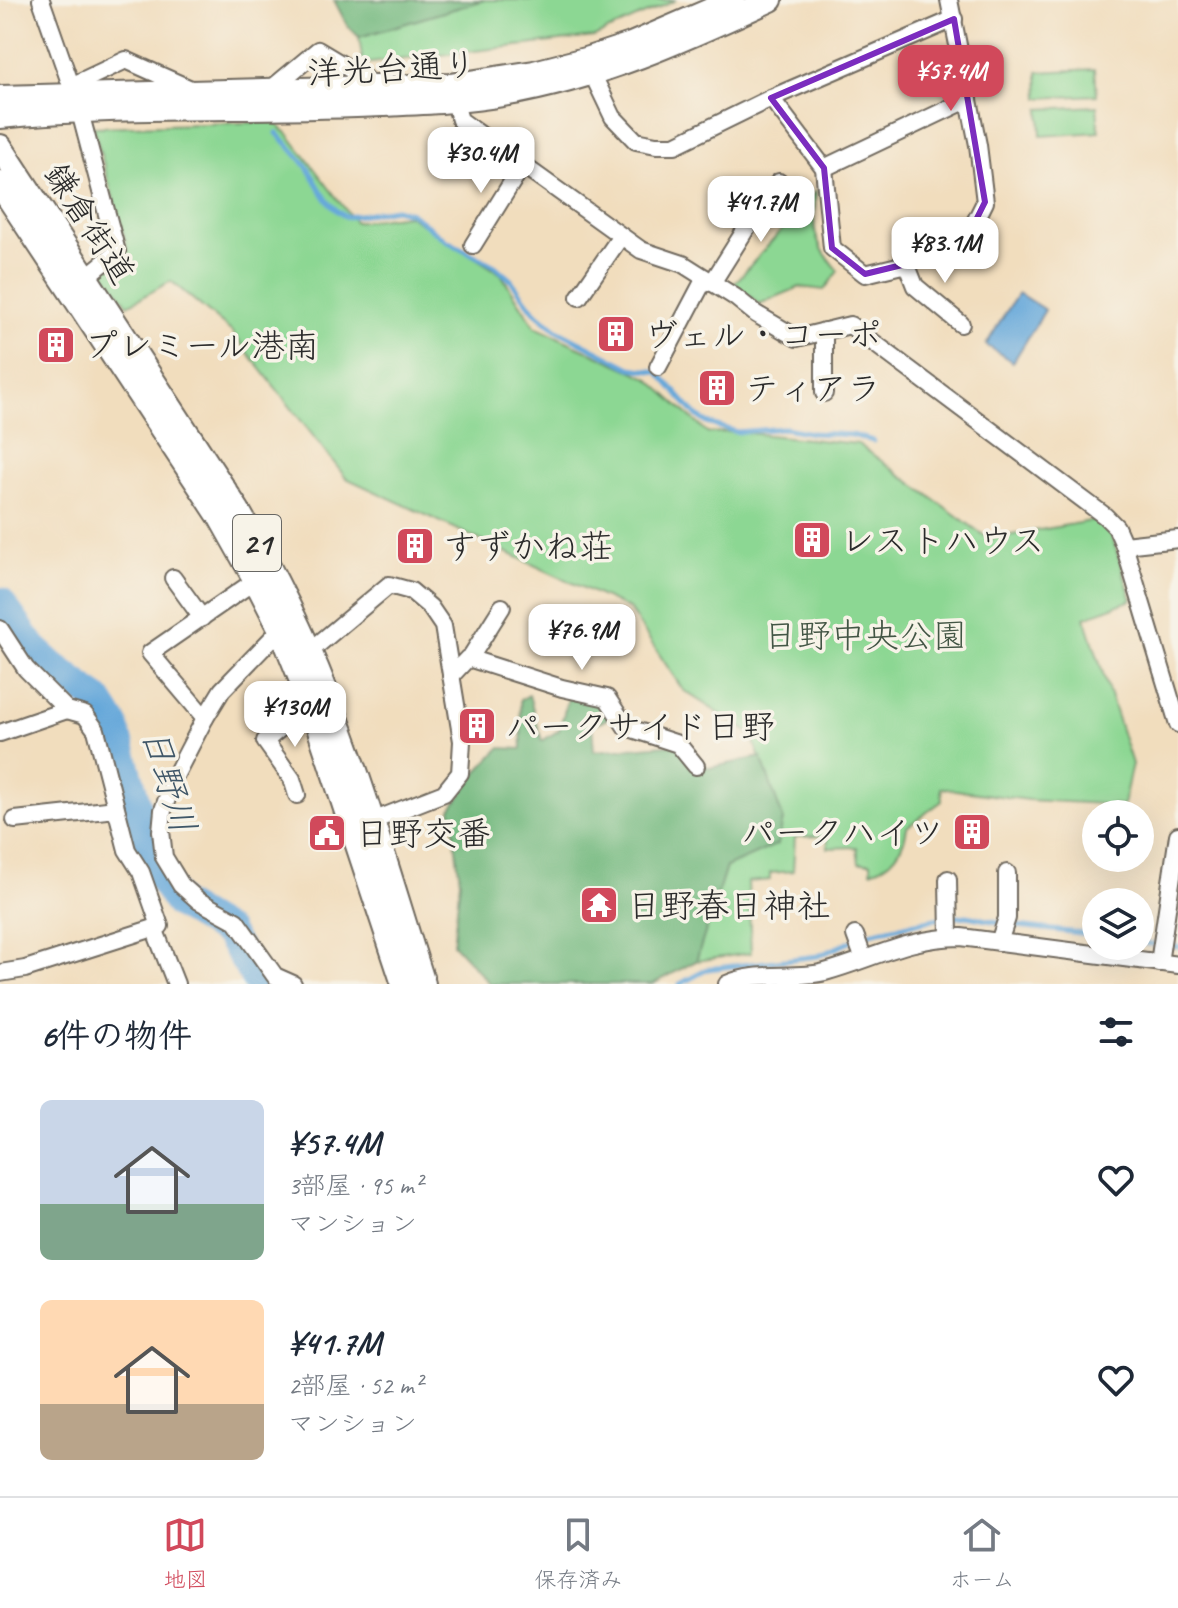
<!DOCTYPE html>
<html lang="ja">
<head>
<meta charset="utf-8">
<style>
	body { margin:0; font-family:Caveat,"Klee One",sans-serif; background:#f6f6f7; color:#1f2937; height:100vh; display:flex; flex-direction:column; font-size:30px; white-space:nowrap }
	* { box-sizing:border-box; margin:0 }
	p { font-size:26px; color:#747a83 }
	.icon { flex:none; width:44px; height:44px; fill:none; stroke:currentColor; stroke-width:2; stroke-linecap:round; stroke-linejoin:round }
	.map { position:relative; height:984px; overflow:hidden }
	.side { display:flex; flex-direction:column; background:#fff; flex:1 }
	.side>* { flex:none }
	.fabs { position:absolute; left:1082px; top:800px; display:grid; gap:16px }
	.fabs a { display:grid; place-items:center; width:72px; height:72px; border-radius:50%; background:#fff; box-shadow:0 8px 32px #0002; font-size:40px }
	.price { position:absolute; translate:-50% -68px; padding:0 18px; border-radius:16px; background:#fff; color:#222; font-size:26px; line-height:52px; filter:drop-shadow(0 2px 4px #0008) }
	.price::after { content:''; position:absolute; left:50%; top:48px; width:24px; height:18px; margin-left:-12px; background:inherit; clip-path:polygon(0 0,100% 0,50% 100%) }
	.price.selected { background:#d1495b; color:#fff }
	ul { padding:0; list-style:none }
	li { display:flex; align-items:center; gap:24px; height:200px; padding:0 40px }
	li span { display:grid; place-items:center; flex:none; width:224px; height:160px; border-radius:12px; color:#555 }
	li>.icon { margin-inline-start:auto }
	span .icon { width:96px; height:96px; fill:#fffc; stroke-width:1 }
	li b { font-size:34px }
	h2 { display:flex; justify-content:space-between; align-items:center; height:96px; padding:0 40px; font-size:34px }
	.tabs { display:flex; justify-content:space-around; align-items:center; height:112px; border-top:2px solid #e0e1e3; background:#fff; font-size:22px; color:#747a83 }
	.tabs a { display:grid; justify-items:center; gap:4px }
	.tabs .selected { color:#d1495b }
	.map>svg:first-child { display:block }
	.green { fill:#8cd793; stroke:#5c815f; stroke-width:2 }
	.forest { fill:#71b87d; stroke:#4e7254; stroke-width:2 }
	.water { fill:#66a8da; stroke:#486a82; stroke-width:2 }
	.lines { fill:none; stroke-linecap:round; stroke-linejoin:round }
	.stream { stroke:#66a8da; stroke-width:5 }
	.river { stroke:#66a8da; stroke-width:30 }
	.street-casing { stroke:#70695e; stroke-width:20 }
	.secondary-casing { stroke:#70695e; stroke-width:26 }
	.primary-casing { stroke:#70695e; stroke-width:28 }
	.street { stroke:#fff; stroke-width:16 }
	.secondary { stroke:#fff; stroke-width:22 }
	.primary { stroke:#fff; stroke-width:24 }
	.marked { fill:none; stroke:#7b2cbf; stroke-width:6; stroke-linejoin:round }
	.labels { text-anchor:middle; stroke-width:7; stroke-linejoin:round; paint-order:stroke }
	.shield { fill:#f7f3e8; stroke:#686764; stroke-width:2 }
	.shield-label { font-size:32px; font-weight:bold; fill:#2b2b2b }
	.street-label { font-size:34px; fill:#2b2b2b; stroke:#f7f3e8 }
	.poi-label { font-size:34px; fill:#2b2b2b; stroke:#f7f3e8; text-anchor:start }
	.park-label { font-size:34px; fill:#435645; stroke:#f7f3e8 }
	.water-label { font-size:36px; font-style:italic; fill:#405768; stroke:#f7f3e8 }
</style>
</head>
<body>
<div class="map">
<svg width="1178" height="984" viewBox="0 0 1178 984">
	<rect width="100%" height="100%" fill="#f7f3e8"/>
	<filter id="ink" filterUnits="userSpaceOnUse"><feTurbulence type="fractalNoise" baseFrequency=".0125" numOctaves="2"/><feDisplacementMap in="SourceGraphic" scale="16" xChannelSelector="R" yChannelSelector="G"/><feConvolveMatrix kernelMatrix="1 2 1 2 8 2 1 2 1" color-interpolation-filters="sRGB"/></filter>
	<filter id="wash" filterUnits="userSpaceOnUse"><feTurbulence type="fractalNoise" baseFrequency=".006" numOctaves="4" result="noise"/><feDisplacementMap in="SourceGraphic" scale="32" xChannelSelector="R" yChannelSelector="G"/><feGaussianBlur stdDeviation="1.8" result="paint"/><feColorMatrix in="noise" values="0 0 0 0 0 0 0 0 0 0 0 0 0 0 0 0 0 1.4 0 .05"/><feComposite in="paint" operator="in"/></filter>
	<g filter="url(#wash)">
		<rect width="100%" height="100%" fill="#f1ddbd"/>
		<!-- green -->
		<g class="green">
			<polygon points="484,0 676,0 594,37 363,64 359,37"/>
			<polygon points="1095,69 1097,95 1039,98 1038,72"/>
			<polygon points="1097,106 1099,132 1041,136 1040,109"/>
			<path d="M274,122L288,134L355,222L408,215L501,274L535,327L648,378L708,433L737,432L858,444L989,539L1096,520L1110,530L1132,600L1085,617L1132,764L1123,805L1028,800L941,788L942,801L907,827C904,849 892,865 871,871V863H859L857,847L828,848L827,836L795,837L793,871L770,873V880L748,882L751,953L696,961L726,867L778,843L783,819L751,734L683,690L629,609L346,478L232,332L171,281L128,305L102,270L128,250L93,127Z"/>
			<path d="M816,191C812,230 812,240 838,271L824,290L800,287L759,304L734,284Z"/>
		</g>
		<!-- forest -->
		<g class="forest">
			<polygon points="334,0 484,0 359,37 347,25"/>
			<polygon points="570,692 604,701 615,716 592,725 594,751 678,744 709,768 761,757 783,819 778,844 726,867 696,961 653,984 490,984 453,944 460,881 451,809 480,769 500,748 522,749 520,700 529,695 542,741 559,730"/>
		</g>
		<!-- water -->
		<polygon class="water" points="1018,293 1045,310 1013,362 986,345"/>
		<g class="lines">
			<!-- stream -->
			<g class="stream">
				<path d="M277,133C287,144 298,155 307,167C319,185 327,208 347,217L395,209L411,213L447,241L495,266L511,280L534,311L557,330L631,368L658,372L695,414L707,423L737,432L785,428L812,433L852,435L873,441"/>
				<polyline points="1140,943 1178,947"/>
				<polyline points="680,984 708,969 818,956 870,933 935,919 967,916 1018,926 1096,935"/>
			</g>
			<!-- river -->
			<polyline class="river" points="0,602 33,648 54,667 99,701 114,725 148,846 160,877 179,904 228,933 259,984"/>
		</g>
	</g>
	<g filter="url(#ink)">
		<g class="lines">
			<defs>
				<g id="street">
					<polyline points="41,0 74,94"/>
					<polyline points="592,73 613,117 636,141 656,145 675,145 771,98 954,19"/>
					<polyline points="71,86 126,60 193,90"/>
					<polyline points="270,90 318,50 363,77 371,86"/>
					<polyline points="451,90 460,120 641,250 683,264 735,297 756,314 797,338 850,325 1105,516 1116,527 1124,545 1178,724"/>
					<polyline points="771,98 824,168 832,248 865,274 902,265 972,228 985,202 978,145 949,0"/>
					<polyline points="80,112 117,252 85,278"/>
					<polyline points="824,168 969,99"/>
					<polyline points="473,245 522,166"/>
					<polyline points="906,263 915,286 961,324"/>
					<polyline points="712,283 766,197 779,182"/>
					<polyline points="579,297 621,236"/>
					<polyline points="824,331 824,393"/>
					<polyline points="658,367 705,278"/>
					<polyline points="1124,545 1178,539"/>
					<polyline points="173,578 202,618"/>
					<polyline points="0,629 26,669 67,710 85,715 96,730 127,850 141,872 160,926 25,969 0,973"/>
					<polyline points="281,629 222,690 205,718 175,776 163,810 161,831 164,857 181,885 199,901 236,921 275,976 293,984"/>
					<polyline points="309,652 389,585 411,591 430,607 443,626 462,741 461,758 460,773 444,793 370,822"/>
					<polyline points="470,658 502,607"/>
					<polyline points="451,676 468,658 562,688 607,698 626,727 678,744 696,766"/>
					<polyline points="205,718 150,653 256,580"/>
					<polyline points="0,733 67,710"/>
					<polyline points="297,795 292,779 265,741 311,703"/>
					<polyline points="15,820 116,809"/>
					<polyline points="948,879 949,937"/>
					<polyline points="154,928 176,984"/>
					<polyline points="855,935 863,957"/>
					<polyline points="999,942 1007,918 1007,873"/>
					<polyline points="1159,963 1178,835"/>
					<path d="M727,984C756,970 794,980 825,972C875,958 906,938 961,937L1178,965"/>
				</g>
				<g id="secondary">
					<polyline points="0,97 450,85 534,72 585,59 631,44 733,0"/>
					<path d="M0,117C126,104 256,111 382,105C423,103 463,102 503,95C599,79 684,40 771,0"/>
				</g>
				<g id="primary">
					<path d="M0,147L237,510C270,568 301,628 325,690C363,784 392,887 423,984"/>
					<polyline points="0,184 220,516 256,580 281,629 311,703 404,984"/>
				</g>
			</defs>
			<!-- street casing -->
			<use href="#street" class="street-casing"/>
			<!-- secondary casing -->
			<use href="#secondary" class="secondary-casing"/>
			<!-- primary casing -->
			<use href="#primary" class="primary-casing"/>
			<!-- street -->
			<use href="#street" class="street"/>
			<!-- secondary -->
			<use href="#secondary" class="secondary"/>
			<!-- primary -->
			<use href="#primary" class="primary"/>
		</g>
	</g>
	<!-- marked area -->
	<path class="marked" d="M954,19L985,202L972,228L902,265L865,274L832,248L824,168L771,98Z"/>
	<!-- icons -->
	<defs>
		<symbol id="building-square" viewBox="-11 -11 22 22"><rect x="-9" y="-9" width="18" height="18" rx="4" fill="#d1495b" stroke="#f7f3e8"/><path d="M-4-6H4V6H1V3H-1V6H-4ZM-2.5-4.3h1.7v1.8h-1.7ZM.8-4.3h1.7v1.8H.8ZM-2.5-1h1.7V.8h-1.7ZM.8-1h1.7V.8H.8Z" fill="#fff"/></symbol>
		<symbol id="civic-square" viewBox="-11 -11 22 22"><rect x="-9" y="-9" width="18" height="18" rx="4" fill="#d1495b" stroke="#f7f3e8"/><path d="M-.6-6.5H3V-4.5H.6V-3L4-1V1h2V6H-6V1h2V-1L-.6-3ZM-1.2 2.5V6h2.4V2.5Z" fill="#fff"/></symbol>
		<symbol id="temple-square" viewBox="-11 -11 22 22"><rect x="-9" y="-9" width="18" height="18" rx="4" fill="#d1495b" stroke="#f7f3e8"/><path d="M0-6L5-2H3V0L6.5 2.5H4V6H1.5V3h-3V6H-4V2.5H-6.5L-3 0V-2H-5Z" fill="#fff"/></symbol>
	</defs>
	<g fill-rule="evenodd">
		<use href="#building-square" x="594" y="312" width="44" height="44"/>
		<use href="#building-square" x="34" y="323" width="44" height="44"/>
		<use href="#building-square" x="695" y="366" width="44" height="44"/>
		<use href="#building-square" x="790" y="518" width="44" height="44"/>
		<use href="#building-square" x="393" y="524" width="44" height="44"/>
		<use href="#building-square" x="455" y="704" width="44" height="44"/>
		<use href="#building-square" x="950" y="810" width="44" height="44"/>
		<use href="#civic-square" x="305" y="811" width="44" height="44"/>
		<use href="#temple-square" x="577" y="883" width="44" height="44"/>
	</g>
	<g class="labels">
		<!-- shield labels -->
		<rect class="shield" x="233" y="515" width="48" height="56" rx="6"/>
		<g class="shield-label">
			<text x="257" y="554">21</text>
		</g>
		<!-- street labels -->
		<g class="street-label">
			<text transform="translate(392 68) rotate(-3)" y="12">洋光台通り</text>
			<text transform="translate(90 223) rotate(57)" y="12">鎌倉街道</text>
		</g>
		<!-- poi labels -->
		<g class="poi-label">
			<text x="644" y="346">ヴェル・コーポ</text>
			<text x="84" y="357">プレミール港南</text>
			<text x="745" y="400">ティアラ</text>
			<text x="840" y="552">レストハウス</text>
			<text x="443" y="558">すずかね荘</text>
			<text x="505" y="738">パークサイド日野</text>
			<text x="944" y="844" text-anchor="end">パークハイツ</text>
			<text x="355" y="845">日野交番</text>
			<text x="627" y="917">日野春日神社</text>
		</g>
		<!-- park labels -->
		<g class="park-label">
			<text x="865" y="647">日野中央公園</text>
		</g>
		<!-- water labels -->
		<g class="water-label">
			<text transform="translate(170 780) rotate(73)" y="13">日野川</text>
		</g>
	</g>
</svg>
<div class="fabs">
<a><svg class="icon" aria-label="locate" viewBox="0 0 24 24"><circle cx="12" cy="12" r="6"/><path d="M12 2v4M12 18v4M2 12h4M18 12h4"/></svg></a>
<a><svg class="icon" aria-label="layers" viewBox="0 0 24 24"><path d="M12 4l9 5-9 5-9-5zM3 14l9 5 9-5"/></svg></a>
</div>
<b class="price selected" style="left:951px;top:113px">¥57.4M</b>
<b class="price" style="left:481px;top:195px">¥30.4M</b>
<b class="price" style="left:761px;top:244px">¥41.7M</b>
<b class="price" style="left:945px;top:285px">¥83.1M</b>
<b class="price" style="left:582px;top:672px">¥76.9M</b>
<b class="price" style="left:295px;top:749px">¥130M</b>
</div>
<section class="side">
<h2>6件の物件<svg class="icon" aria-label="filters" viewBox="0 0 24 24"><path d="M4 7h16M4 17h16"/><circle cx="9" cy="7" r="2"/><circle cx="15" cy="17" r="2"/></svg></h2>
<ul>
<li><span style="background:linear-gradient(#c9d6e8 65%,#7fa58c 0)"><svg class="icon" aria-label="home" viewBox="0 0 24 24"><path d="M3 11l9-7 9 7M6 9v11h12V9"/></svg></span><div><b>¥57.4M</b><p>3部屋 · 95 m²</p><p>マンション</p></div><svg class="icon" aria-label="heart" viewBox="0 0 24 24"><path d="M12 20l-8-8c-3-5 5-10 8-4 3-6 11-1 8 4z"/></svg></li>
<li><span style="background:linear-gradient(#ffd9b3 65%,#b9a48a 0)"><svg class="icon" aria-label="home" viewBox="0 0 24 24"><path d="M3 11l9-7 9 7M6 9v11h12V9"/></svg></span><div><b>¥41.7M</b><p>2部屋 · 52 m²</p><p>マンション</p></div><svg class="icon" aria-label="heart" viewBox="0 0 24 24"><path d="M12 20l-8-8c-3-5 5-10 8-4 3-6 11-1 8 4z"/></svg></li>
</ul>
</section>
<nav class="tabs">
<a class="selected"><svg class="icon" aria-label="map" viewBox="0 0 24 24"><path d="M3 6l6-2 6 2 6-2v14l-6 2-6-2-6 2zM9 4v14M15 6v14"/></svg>地図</a>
<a><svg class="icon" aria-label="saved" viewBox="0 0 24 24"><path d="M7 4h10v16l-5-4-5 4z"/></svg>保存済み</a>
<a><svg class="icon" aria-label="home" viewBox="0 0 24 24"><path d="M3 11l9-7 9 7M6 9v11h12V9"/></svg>ホーム</a>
</nav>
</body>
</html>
